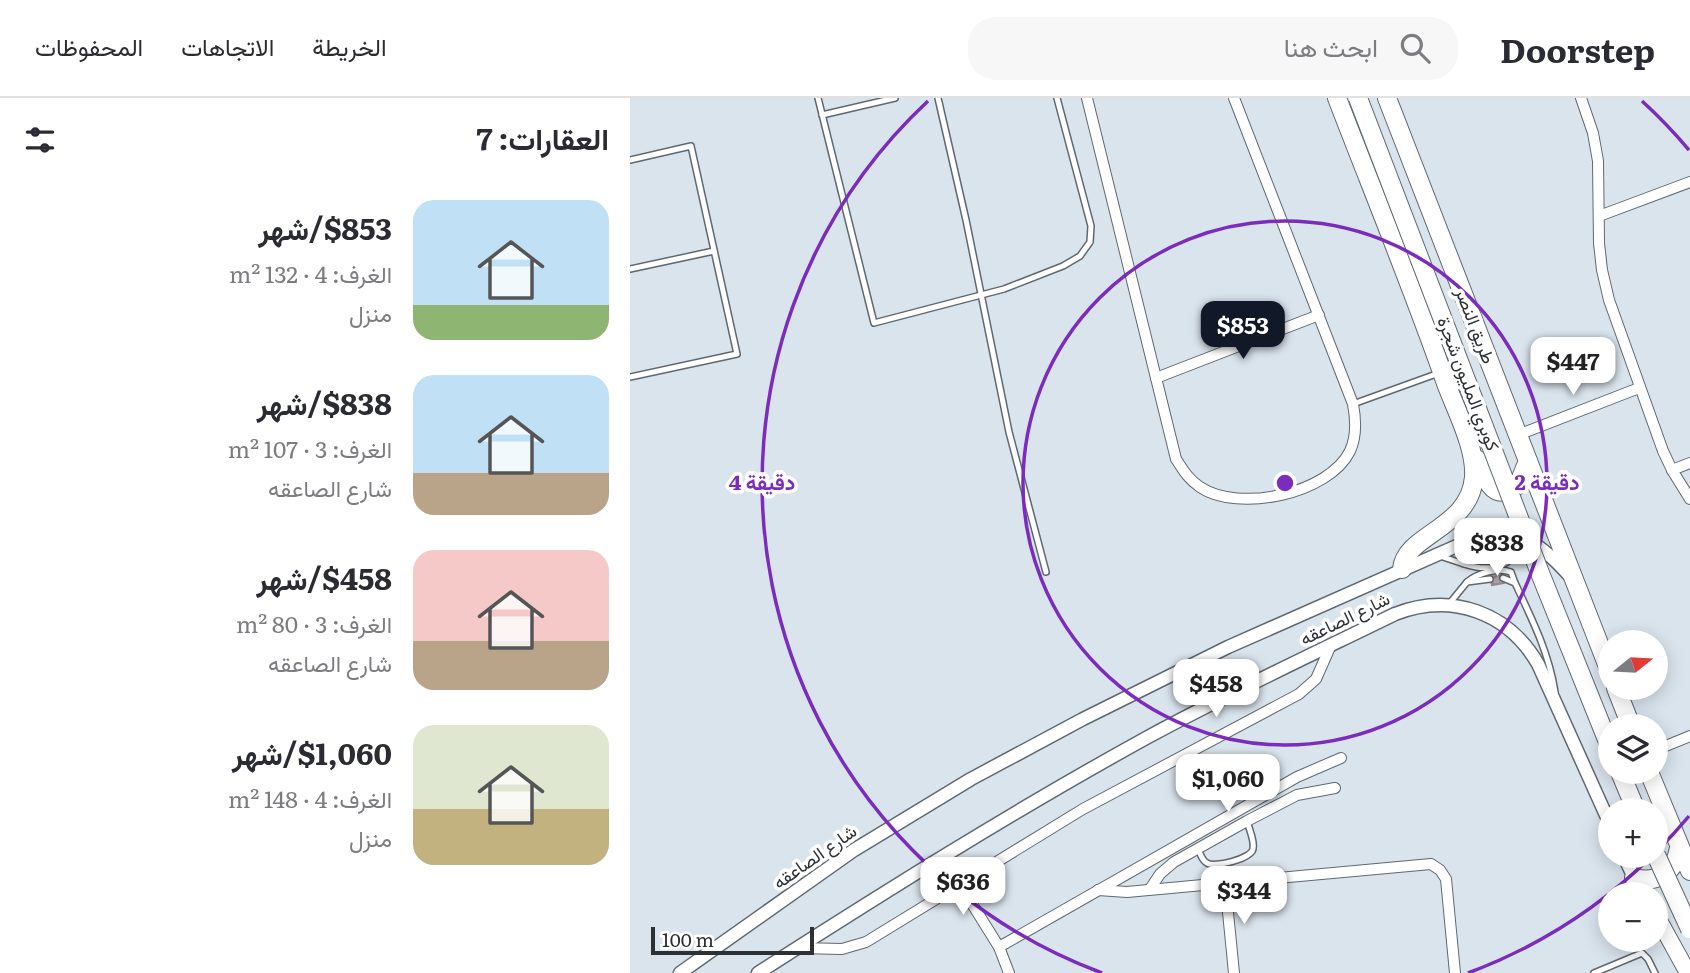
<!DOCTYPE html>
<html lang="ar">
<head>
<meta charset="utf-8">
<style>
	body { margin:0; font-family:Literata,Vazirmatn,serif; background:#f7f7f7; color:#2b2b33; direction:rtl; height:100vh; display:flex; flex-direction:column; font-size:26px; white-space:nowrap }
	* { box-sizing:border-box; margin:0 }
	p { font-size:23px; color:#7c7c81 }
	.icon { flex:none; width:38px; height:38px; fill:none; stroke:currentColor; stroke-width:2; stroke-linecap:round; stroke-linejoin:round }
	.map { position:relative; flex:1; overflow:hidden; direction:ltr }
	.details { display:flex; flex-direction:column; background:#fff; width:630px }
	.details>* { flex:none }
	.needle { width:46px; rotate:72deg }
	.buttons { position:absolute; left:968px; top:532px; display:grid; gap:14px }
	.buttons a { display:grid; place-items:center; width:70px; height:70px; border-radius:50%; background:#fff; box-shadow:0 4px 18px #0003; font-size:35px }
	.scale { position:absolute; left:21px; bottom:18px; width:163px; box-sizing:border-box; padding-left:7px; border:4px solid #2d3135; border-top:0; font-size:19px; line-height:24px; white-space:nowrap; color:#2d3135; -webkit-text-stroke:5px #fff; paint-order:stroke }
	.price { position:absolute; translate:-50% -60px; padding:0 16px; border-radius:14px; background:#fff; color:#222; font-size:23px; line-height:46px; filter:drop-shadow(0 2px 4px #0008) }
	.price::after { content:''; position:absolute; left:50%; top:42px; width:21px; height:16px; margin-left:-10px; background:inherit; clip-path:polygon(0 0,100% 0,50% 100%) }
	.price.on { background:#111827; color:#fff }
	ul { padding:0; list-style:none }
	li { display:flex; align-items:center; gap:21px; height:175px; padding:0 21px }
	li span { display:grid; place-items:center; flex:none; width:196px; height:140px; border-radius:21px; color:#555 }
	li>.icon { margin-inline-start:auto }
	span .icon { width:84px; height:84px; fill:#fffc; stroke-width:1 }
	li b { font-size:30px }
	h2 { display:flex; justify-content:space-between; align-items:center; height:84px; padding:0 21px; font-size:30px }
	header { display:flex; align-items:center; gap:42px; box-sizing:border-box; height:98px; padding:0 35px; background:#fff; border-bottom:2px solid #e1e1e2 }
	header strong { font-size:33px }
	nav { display:flex; gap:38px; margin-inline-start:auto; font-size:24px }
	.search { width:490px; height:63px; background:#f7f7f7; display:flex; align-items:center; gap:18px; box-sizing:border-box; padding:0 24px; border-radius:28px; color:#7c7c81; font-size:26px }
	main { display:flex; flex:1; min-height:0 }
	.map>svg:first-child { display:block }
	.building { fill:url(#building-cross-hatch); stroke:#93888f; stroke-width:2 }
	.lines { fill:none; stroke-linecap:round; stroke-linejoin:round }
	.service-casing { stroke:#5f6870; stroke-width:8 }
	.minor-casing { stroke:#5f6870; stroke-width:12 }
	.tertiary-casing { stroke:#5f6870; stroke-width:15 }
	.primary-casing { stroke:#5f6870; stroke-width:18 }
	.trunk-casing { stroke:#5f6870; stroke-width:20 }
	.service { stroke:#fff; stroke-width:5 }
	.minor { stroke:#fff; stroke-width:10 }
	.tertiary { stroke:#fff; stroke-width:12 }
	.primary { stroke:#fff; stroke-width:16 }
	.trunk { stroke:#fff; stroke-width:18 }
	.trunk-bridge-casing { stroke:#5f6870; stroke-width:20; stroke-linecap:butt }
	.trunk-bridge { stroke:#fff; stroke-width:18 }
	.ring { fill:none; stroke:#7b2cbf; stroke-width:3.5 }
	.labels { text-anchor:middle; stroke-width:7; stroke-linejoin:round; paint-order:stroke }
	.street-label { font-size:18px; fill:#2d3135; stroke:#fff }
	.centre { fill:#7b2cbf; stroke:#fff; stroke-width:3.5 }
	.ring-label { font-size:21px; text-anchor:middle; font-weight:bold; fill:#7b2cbf; stroke:#fff; stroke-width:7; stroke-linejoin:round; paint-order:stroke }
</style>
</head>
<body>
<header>
<strong>Doorstep</strong>
<div class="search"><svg class="icon" aria-label="search" viewBox="0 0 24 24"><circle cx="10" cy="10" r="6"/><path d="M15 15l6 6"/></svg>ابحث هنا</div>
<nav><a>الخريطة</a><a>الاتجاهات</a><a>المحفوظات</a></nav>
</header>
<main>
<div class="map">
<svg width="1060" height="875" viewBox="0 0 1060 875">
	<defs>
		<pattern id="building-cross-hatch" width="8" height="8" patternUnits="userSpaceOnUse" patternTransform="scale(1.75)"><rect width="8" height="8" fill="#afa3aa"/><path d="M0 0l8 8M0 8l8-8" fill="none" stroke="#8f858b"/></pattern>
	</defs>
	<rect width="100%" height="100%" fill="#dae4ed"/>
	<!-- building -->
	<g class="building">
		<polygon points="869,451 873,463 860,467 856,455"/>
		<polygon points="872,473 874,485 862,487 859,476"/>
	</g>
	<g class="lines">
		<defs>
			<g id="service">
				<polyline points="188,0 244,225 374,191 433,168 450,158 460,144 461,128 427,0"/>
				<polyline points="308,0 336,122 379,334 416,474"/>
				<polyline points="192,17 265,0"/>
				<polyline points="0,62 61,48 107,256 0,279"/>
				<polyline points="0,171 84,153"/>
				<polyline points="723,306 809,275"/>
				<polyline points="810,458 834,466 858,461"/>
				<polyline points="871,458 886,453 890,442"/>
				<path d="M834,466C852,472 877,473 886,453"/>
				<path d="M873,480L885,485C902,521 919,555 925,594"/>
				<path d="M837,484C848,475 868,469 881,474L885,485"/>
				<polyline points="819,506 837,484 860,481"/>
				<path d="M568,751C570,755 572,763 577,765C584,770 621,761 623,751C625,743 619,731 617,723"/>
				<polyline points="964,875 1012,855 1018,861 1025,875"/>
			</g>
			<g id="minor">
				<path d="M457,0L546,361C553,372 559,382 570,389C608,415 699,396 720,353C727,338 726,322 723,306L604,0"/>
				<polyline points="951,0 963,35 968,63 969,145 972,172 979,202 1033,353 1042,372 1060,401"/>
				<polyline points="969,118 1060,84"/>
				<polyline points="526,280 689,217"/>
				<polyline points="888,337 1009,290"/>
				<polyline points="1042,372 1060,365"/>
				<polyline points="1026,652 1060,638"/>
				<polyline points="595,784 604,875"/>
				<polyline points="329,785 369,849 379,875"/>
				<polyline points="520,791 530,776 544,764 617,723 667,697 705,690"/>
				<polyline points="468,792 497,794 801,766 810,772 816,781 825,875"/>
				<polyline points="369,849 667,679 711,660"/>
				<polyline points="168,850 212,851 236,844 453,711 669,596 686,581 701,547"/>
			</g>
			<g id="tertiary">
				<polyline points="994,758 1004,780"/>
				<path d="M50,875L224,752L341,681L453,621L598,549L838,443C883,425 908,443 938,476"/>
				<path d="M128,875C256,793 385,712 518,639C599,595 683,556 765,516C821,494 878,514 908,566L980,726"/>
			</g>
			<g id="primary">
				<polyline points="1004,780 1014,796"/>
				<polyline points="1026,817 1058,875"/>
			</g>
			<g id="trunk">
				<path d="M707,0C744,96 783,191 817,288C827,314 846,351 844,379C840,431 775,436 772,471"/>
				<polyline points="757,0 980,574"/>
				<path d="M848,362C856,380 862,406 888,387L898,363"/>
				<polyline points="986,590 1001,628"/>
				<polyline points="990,674 1006,712"/>
				<polyline points="1019,674 1060,773"/>
				<path d="M1004,780C1028,786 1045,774 1049,750"/>
			</g>
		</defs>
		<!-- service casing -->
		<use href="#service" class="service-casing"/>
		<!-- minor casing -->
		<use href="#minor" class="minor-casing"/>
		<!-- tertiary casing -->
		<use href="#tertiary" class="tertiary-casing"/>
		<!-- primary casing -->
		<use href="#primary" class="primary-casing"/>
		<!-- trunk casing -->
		<use href="#trunk" class="trunk-casing"/>
		<!-- service -->
		<use href="#service" class="service"/>
		<!-- minor -->
		<use href="#minor" class="minor"/>
		<!-- tertiary -->
		<use href="#tertiary" class="tertiary"/>
		<!-- primary -->
		<use href="#primary" class="primary"/>
		<!-- trunk -->
		<use href="#trunk" class="trunk"/>
		<defs>
			<g id="trunk-bridge">
				<polyline points="728,0 910,475 980,649"/>
				<polyline points="1026,757 1060,831"/>
			</g>
		</defs>
		<!-- trunk-bridge casing -->
		<use href="#trunk-bridge" class="trunk-bridge-casing"/>
		<!-- trunk-bridge -->
		<use href="#trunk-bridge" class="trunk-bridge"/>
	</g>
	<!-- distance rings -->
	<g class="ring">
		<circle cx="655" cy="385" r="262"/>
		<path d="M1059 718A523 523 0 0 1 1028 752M1022 758A523 523 0 0 1 838 875M472 875A523 523 0 0 1 298 3M1012 3A523 523 0 0 1 1059 52"/>
	</g>
	<g class="labels">
		<!-- street labels -->
		<g class="street-label">
			<text transform="translate(845 228) rotate(69)" y="6">طريق النصر</text>
			<text transform="translate(838 286) rotate(69)" y="6">كوبري المليون شجرة</text>
			<text transform="translate(715 521) rotate(-26)" y="6">شارع الصاعقه</text>
			<text transform="translate(185 759) rotate(-35)" y="6">شارع الصاعقه</text>
		</g>
	</g>
	<circle cx="655" cy="385" r="10" class="centre"/>
	<g class="ring-label">
		<text x="917" y="392">2 دقيقة</text>
		<text x="132" y="392">4 دقيقة</text>
	</g>
</svg>
<div class="buttons">
<a><svg class="needle" viewBox="-14 -14 28 28"><path d="M0-13l5 13h-10z" fill="#e53935"/><path d="M0 13l5-13h-10z" fill="#7c7c81"/></svg></a>
<a><svg class="icon" aria-label="layers" viewBox="0 0 24 24"><path d="M12 4l9 5-9 5-9-5zM3 14l9 5 9-5"/></svg></a>
<a>+</a>
<a>−</a>
</div>
<div class="scale">100 m</div>
<b class="price on" style="left:613px;top:263px">$853</b>
<b class="price" style="left:943px;top:299px">$447</b>
<b class="price" style="left:867px;top:480px">$838</b>
<b class="price" style="left:586px;top:621px">$458</b>
<b class="price" style="left:598px;top:716px">$1,060</b>
<b class="price" style="left:333px;top:819px">$636</b>
<b class="price" style="left:614px;top:828px">$344</b>
</div>
<section class="details">
<h2>العقارات: 7<svg class="icon" aria-label="filters" viewBox="0 0 24 24"><path d="M4 7h16M4 17h16"/><circle cx="9" cy="7" r="2"/><circle cx="15" cy="17" r="2"/></svg></h2>
<ul>
<li><span style="background:linear-gradient(#bfe0f5 75%,#8fb573 0)"><svg class="icon" aria-label="home" viewBox="0 0 24 24"><path d="M3 11l9-7 9 7M6 9v11h12V9"/></svg></span><div><b>$853/شهر</b><p>الغرف: 4 · 132 m²</p><p>منزل</p></div></li>
<li><span style="background:linear-gradient(#bfe0f5 70%,#b9a48a 0)"><svg class="icon" aria-label="home" viewBox="0 0 24 24"><path d="M3 11l9-7 9 7M6 9v11h12V9"/></svg></span><div><b>$838/شهر</b><p>الغرف: 3 · 107 m²</p><p>شارع الصاعقه</p></div></li>
<li><span style="background:linear-gradient(#f6c9c9 65%,#b9a48a 0)"><svg class="icon" aria-label="home" viewBox="0 0 24 24"><path d="M3 11l9-7 9 7M6 9v11h12V9"/></svg></span><div><b>$458/شهر</b><p>الغرف: 3 · 80 m²</p><p>شارع الصاعقه</p></div></li>
<li><span style="background:linear-gradient(#dfe7d0 60%,#c2b280 0)"><svg class="icon" aria-label="home" viewBox="0 0 24 24"><path d="M3 11l9-7 9 7M6 9v11h12V9"/></svg></span><div><b>$1,060/شهر</b><p>الغرف: 4 · 148 m²</p><p>منزل</p></div></li>
</ul>
</section>
</main>
</body>
</html>
